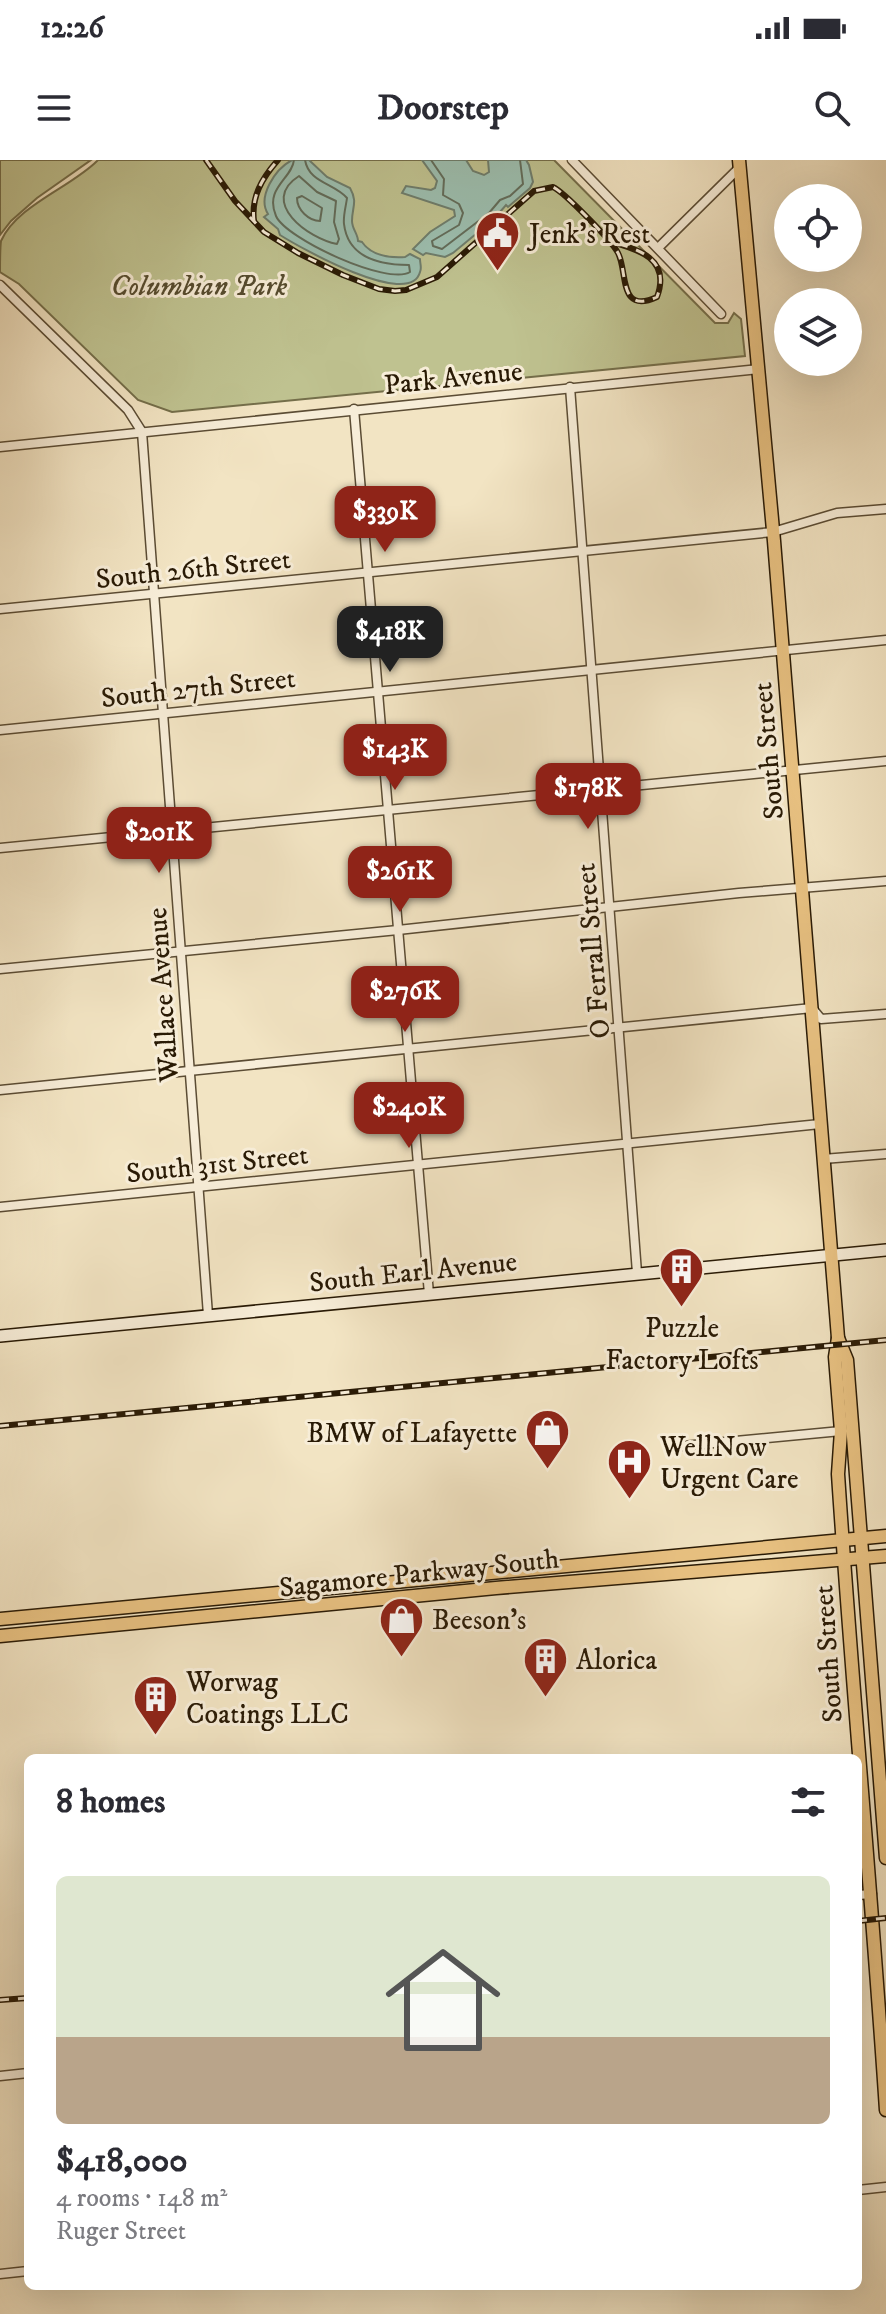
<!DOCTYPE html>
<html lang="en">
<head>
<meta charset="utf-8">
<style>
	body { margin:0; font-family:"IM FELL DW Pica",serif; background:#f2f2f3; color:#2b2b33; height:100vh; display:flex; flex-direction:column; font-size:30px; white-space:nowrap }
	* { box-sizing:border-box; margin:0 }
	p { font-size:26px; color:#7c7c81 }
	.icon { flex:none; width:44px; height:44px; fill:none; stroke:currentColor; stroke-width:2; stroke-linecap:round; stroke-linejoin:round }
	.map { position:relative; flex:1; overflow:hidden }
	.drawer { position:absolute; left:24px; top:1594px; width:838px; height:536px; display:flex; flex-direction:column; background:#fff; border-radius:12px; box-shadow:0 8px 32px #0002 }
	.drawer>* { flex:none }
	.controls { position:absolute; left:774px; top:24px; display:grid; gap:16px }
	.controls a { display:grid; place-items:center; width:88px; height:88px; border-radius:50%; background:#fff; box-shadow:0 8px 32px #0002; font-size:40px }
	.price { position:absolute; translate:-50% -68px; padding:0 18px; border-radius:16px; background:#8f2418; color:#fff; font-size:26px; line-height:52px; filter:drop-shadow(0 2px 4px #0008) }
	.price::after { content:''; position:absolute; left:50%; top:48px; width:24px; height:18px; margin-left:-12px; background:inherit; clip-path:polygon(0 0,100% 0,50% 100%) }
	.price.active { background:#222; color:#fff }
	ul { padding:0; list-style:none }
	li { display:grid; align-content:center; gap:16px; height:424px; padding:0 32px }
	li+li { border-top:2px solid #e1e1e2 }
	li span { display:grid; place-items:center; height:248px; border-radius:12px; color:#555 }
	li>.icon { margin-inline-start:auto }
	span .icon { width:144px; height:144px; fill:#fffc; stroke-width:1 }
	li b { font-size:34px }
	h2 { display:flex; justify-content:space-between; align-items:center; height:96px; padding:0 32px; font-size:34px }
	.status { display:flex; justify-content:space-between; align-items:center; height:56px; padding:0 40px; background:#fff; direction:ltr }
	.status svg { height:22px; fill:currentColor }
	header { display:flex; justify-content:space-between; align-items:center; height:104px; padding:0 32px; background:#fff; font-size:36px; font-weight:700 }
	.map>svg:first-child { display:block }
	.green { fill:#bfc290; stroke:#746e4a; stroke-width:2 }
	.water { fill:#9cbfb0; stroke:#6e7d6c; stroke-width:2 }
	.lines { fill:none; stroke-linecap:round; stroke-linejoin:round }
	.shore { stroke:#626c5a; stroke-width:2 }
	.street-casing { stroke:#5b4c34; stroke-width:11 }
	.secondary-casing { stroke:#291a05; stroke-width:14 }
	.primary-casing { stroke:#291a05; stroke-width:15 }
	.street { stroke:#f7edd8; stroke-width:8 }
	.secondary { stroke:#f7edd8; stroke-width:11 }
	.primary { stroke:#e9c282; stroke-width:12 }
	.rail-casing { stroke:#291a05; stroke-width:6 }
	.rail { stroke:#f7edd8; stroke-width:3; stroke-dasharray:9; stroke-linecap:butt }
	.labels { text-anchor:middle; stroke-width:6; stroke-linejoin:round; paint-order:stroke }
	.poi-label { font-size:28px; fill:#291a05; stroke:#f7edd8; text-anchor:start }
	.park-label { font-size:28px; font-style:italic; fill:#564c2f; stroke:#f7edd8 }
	.street-label { font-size:28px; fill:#291a05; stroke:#f7edd8 }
</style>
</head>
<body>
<div class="status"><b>12:26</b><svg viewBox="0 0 49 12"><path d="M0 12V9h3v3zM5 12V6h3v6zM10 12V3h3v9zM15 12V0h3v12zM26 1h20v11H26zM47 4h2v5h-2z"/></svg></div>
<header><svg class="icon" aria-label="menu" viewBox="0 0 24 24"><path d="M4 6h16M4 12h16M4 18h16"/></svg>Doorstep<svg class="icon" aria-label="search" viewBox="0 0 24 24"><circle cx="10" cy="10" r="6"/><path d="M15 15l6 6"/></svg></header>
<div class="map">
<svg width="886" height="2154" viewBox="0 0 886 2154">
	<rect width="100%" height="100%" fill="#f2e4c3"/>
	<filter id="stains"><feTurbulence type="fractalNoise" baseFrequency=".0025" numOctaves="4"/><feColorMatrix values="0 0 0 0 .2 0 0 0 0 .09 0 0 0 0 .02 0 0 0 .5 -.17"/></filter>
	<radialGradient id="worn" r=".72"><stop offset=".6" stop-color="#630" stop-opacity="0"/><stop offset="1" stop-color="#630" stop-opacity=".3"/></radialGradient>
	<!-- green -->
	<g class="green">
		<polygon points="0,0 91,0 37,38 11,61 0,75"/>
		<path d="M98,0H554L715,163H728L734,153L741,159L745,196L172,252L138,240L19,124L0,112C0,103 0,89 1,81C17,45 72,27 98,0Z"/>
	</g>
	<!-- water -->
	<g class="water">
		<path d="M292,0H309L327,17L350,28C358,42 352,47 352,61C352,69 358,74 358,81L362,82C371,95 389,98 405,97L410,94L420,99C420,104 422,108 420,112C410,150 299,87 280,75L278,69L264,57L268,54C257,37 275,9 292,0Z"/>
		<polygon points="422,0 466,0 473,11 484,15 489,12 488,0 526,0 529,5 533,22 530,28 508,47 506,45 494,59 453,93 445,97 426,93 423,95 413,89 430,72 455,56 454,50 402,33 406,26 431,30 435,28 437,21"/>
	</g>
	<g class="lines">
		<!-- shore -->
		<g class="shore">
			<path d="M294,0C292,19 264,28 276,56C286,79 388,126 410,112L409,105C380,105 348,98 344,64C343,56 346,46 347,38C334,23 309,23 305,0"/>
			<polyline points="431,0 444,19 443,35 459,44 463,53 459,65 432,81 433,86 442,89 489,53 500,40 510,36 523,24 520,0"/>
			<path d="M299,16L317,32L336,41L334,62L339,79L337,84C309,79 258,42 299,16Z"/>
			<path d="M302,36L322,48L320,61C309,61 297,50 297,38Z"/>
		</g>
		<defs>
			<g id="street">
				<polyline points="572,0 721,154"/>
				<polyline points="658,88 739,8"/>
				<polyline points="0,125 128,250 142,272 208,1155"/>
				<polyline points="570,227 637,1113"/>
				<polyline points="354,249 429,1134"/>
				<polyline points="0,287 759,209"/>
				<polyline points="0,449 773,372 837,353 886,349"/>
				<polyline points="0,570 886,480"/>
				<polyline points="0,688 886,601"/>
				<polyline points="0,809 398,770 739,733 886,721"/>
				<polyline points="0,930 812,848 821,859 886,854"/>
				<polyline points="823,999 886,994"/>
				<polyline points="0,1047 820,964"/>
				<polyline points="683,1286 841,1271"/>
				<polyline points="858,1735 872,1734"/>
				<polyline points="0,1916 28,1913"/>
				<polyline points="858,2030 886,2027"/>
				<polyline points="0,2114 28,2111"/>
			</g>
			<polyline id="secondary" points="0,1176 886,1090"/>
			<g id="primary">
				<path d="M739,0L774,381L838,1178L835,1197L841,1271L838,1314C852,1526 872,1737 886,1950"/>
				<polyline points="838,1178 847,1200 886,1698"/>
				<polyline points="0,1459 886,1376"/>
				<polyline points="0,1476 496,1428 886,1396"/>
			</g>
		</defs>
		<!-- street casing -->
		<use href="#street" class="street-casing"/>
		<!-- secondary casing -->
		<use href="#secondary" class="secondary-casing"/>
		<!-- primary casing -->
		<use href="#primary" class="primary-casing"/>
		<!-- street -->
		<use href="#street" class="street"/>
		<!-- secondary -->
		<use href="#secondary" class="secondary"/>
		<!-- primary -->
		<use href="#primary" class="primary"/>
		<defs>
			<g id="rail">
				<path d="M206,0L235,41L264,72L298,93L343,115L379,129L395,131L406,130L437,117L534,31L553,27C564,32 612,81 618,93C628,112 618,155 657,137C671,99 639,89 608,81"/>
				<path d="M254,61C251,37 262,18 278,0"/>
				<polyline points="0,1266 886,1180"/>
				<polyline points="858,1761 886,1758"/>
				<polyline points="0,1840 28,1838"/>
			</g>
		</defs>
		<!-- rail casing -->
		<use href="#rail" class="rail-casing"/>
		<!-- rail -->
		<use href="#rail" class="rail"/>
	</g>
	<!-- icons -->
	<defs>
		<symbol id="civic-pin" viewBox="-11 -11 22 30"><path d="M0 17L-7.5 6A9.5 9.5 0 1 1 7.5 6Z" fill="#8f2418" stroke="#f7edd8"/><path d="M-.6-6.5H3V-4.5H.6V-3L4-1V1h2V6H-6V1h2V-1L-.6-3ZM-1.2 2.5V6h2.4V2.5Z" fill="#fff"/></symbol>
		<symbol id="building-pin" viewBox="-11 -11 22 30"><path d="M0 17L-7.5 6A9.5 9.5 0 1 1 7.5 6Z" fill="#8f2418" stroke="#f7edd8"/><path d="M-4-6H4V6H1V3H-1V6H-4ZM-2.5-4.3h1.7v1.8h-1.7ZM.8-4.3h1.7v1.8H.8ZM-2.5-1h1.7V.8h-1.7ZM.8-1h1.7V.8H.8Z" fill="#fff"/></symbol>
		<symbol id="shop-pin" viewBox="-11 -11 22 30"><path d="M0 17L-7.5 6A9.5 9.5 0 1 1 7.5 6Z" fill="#8f2418" stroke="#f7edd8"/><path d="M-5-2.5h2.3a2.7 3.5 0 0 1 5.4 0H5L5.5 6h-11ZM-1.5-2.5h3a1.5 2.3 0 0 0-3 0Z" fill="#fff"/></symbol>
		<symbol id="hospital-pin" viewBox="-11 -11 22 30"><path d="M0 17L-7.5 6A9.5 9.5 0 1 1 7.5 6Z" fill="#8f2418" stroke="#f7edd8"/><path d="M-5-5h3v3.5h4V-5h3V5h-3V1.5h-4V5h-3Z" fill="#fff"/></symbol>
	</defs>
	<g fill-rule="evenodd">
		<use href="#civic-pin" x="472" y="48" width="51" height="69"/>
		<use href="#building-pin" x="656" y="1084" width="51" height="69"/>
		<use href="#shop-pin" x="522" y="1246" width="51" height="69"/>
		<use href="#hospital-pin" x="604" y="1276" width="51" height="69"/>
		<use href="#shop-pin" x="376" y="1434" width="51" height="69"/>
		<use href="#building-pin" x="520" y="1474" width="51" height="69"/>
		<use href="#building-pin" x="130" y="1512" width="51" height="69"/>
	</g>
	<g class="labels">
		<!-- poi labels -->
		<g class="poi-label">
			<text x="529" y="83">Jenk's Rest</text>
			<text x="682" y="1177" text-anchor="middle">Puzzle<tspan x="682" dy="32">Factory Lofts</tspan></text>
			<text x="517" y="1282" text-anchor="end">BMW of Lafayette</text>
			<text x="660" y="1296">WellNow<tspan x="660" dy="32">Urgent Care</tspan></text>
			<text x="432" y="1469">Beeson's</text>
			<text x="576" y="1509">Alorica</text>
			<text x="186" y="1531">Worwag<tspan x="186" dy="32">Coatings LLC</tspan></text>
		</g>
		<!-- park labels -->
		<g class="park-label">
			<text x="199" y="135">Columbian Park</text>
		</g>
		<!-- street labels -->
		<g class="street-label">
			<text transform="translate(453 217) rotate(-6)" y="10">Park Avenue</text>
			<text transform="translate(193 408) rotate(-6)" y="10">South 26th Street</text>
			<text transform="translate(198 527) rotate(-6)" y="10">South 27th Street</text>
			<text transform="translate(767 591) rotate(-95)" y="10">South Street</text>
			<text transform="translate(592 791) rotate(-95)" y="10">O Ferrall Street</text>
			<text transform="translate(162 835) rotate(-94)" y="10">Wallace Avenue</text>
			<text transform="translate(217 1003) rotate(-6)" y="10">South 31st Street</text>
			<text transform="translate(413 1111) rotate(-6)" y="10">South Earl Avenue</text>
			<text transform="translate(419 1412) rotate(-6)" y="10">Sagamore Parkway South</text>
			<text transform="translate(827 1494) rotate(-94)" y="10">South Street</text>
		</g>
	</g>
	<rect width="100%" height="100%" filter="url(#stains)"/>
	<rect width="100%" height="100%" fill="url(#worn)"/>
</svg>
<div class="controls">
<a><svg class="icon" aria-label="locate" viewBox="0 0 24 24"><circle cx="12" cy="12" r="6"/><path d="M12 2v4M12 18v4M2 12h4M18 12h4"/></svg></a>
<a><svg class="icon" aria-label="layers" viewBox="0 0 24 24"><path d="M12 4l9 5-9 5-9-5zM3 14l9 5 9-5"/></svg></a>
</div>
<b class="price" style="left:385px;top:394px">$339K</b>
<b class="price active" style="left:390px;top:514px">$418K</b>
<b class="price" style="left:395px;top:632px">$143K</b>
<b class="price" style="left:588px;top:671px">$178K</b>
<b class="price" style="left:159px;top:715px">$201K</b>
<b class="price" style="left:400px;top:754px">$261K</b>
<b class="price" style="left:405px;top:874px">$276K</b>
<b class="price" style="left:409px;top:990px">$240K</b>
<section class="drawer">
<h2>8 homes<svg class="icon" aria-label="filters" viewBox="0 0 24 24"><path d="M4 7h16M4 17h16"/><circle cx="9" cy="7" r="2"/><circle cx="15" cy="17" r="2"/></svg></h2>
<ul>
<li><span style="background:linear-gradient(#dfe7d0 65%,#b9a48a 0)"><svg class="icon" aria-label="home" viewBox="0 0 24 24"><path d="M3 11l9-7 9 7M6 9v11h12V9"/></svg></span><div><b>$418,000</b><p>4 rooms · 148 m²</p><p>Ruger Street</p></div></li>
</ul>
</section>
</div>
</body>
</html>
